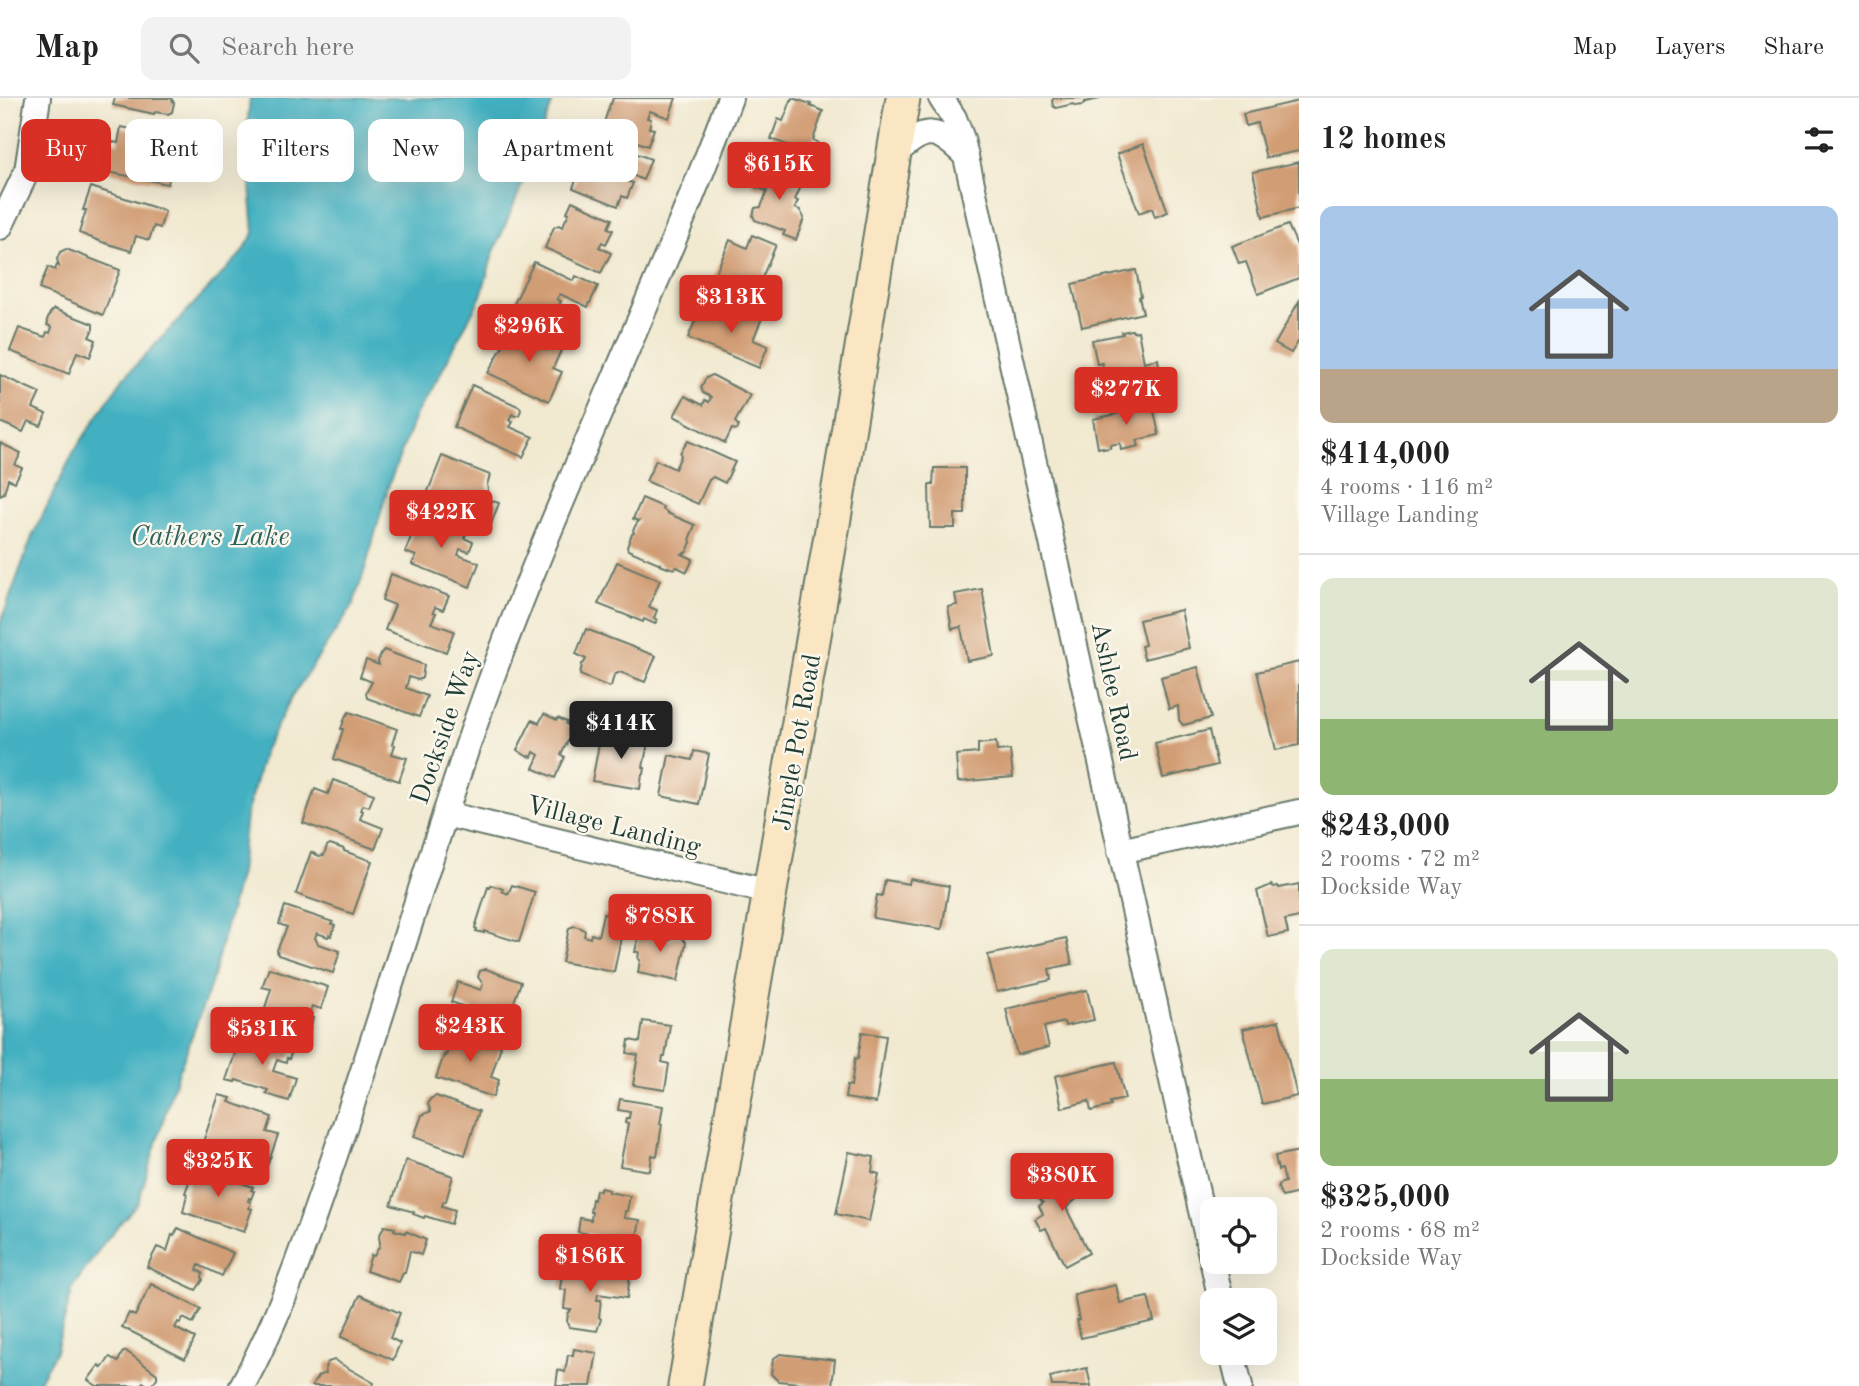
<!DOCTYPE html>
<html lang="en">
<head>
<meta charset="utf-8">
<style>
	body { margin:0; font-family:"Old Standard TT",serif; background:#f2f2f2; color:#222; height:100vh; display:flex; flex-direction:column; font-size:26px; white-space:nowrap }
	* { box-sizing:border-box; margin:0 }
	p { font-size:23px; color:#767676 }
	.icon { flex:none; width:38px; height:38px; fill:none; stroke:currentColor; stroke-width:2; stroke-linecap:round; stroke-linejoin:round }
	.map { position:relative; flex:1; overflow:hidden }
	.drawer { display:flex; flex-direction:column; background:#fff; width:560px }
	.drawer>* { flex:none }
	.guide { position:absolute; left:21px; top:21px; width:665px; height:63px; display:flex; gap:14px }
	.tools { position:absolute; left:1200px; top:1099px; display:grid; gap:14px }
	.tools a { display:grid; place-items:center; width:77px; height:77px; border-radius:14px; background:#fff; box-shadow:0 7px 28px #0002; font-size:35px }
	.price { position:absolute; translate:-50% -60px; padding:0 16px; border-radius:7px; background:#d93025; color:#fff; font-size:23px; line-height:46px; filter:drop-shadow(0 2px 4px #0008) }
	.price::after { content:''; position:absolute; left:50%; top:42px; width:21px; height:16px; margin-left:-10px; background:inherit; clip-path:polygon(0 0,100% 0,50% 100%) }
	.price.active { background:#222; color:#fff }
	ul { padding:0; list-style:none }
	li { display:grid; align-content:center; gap:14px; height:371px; padding:0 21px }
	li+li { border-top:2px solid #e0e0e0 }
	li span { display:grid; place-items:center; height:217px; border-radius:14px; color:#555 }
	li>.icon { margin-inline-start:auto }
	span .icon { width:126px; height:126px; fill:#fffc; stroke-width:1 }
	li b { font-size:30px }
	h2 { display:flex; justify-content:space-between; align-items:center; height:84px; padding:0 21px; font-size:30px }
	.tag { padding:0 24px; border-radius:14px; background:#fff; box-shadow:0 7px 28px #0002; font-size:24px; line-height:63px }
	.tag.active { background:#d93025; color:#fff }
	header { display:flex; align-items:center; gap:42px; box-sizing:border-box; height:98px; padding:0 35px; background:#fff; border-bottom:2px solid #e0e0e0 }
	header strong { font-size:33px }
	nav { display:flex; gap:38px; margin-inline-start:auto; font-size:24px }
	.search { width:490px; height:63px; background:#f2f2f2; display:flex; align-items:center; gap:18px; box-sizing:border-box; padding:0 24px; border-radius:14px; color:#767676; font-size:26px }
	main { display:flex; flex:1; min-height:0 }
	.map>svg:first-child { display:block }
	.water { fill:#43b0c1; stroke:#31767a; stroke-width:2 }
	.building { fill:#d19d75 }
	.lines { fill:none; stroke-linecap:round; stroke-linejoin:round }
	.street-casing { stroke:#68796b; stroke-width:28 }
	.secondary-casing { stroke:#68796b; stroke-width:37 }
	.street { stroke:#fff; stroke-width:24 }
	.secondary { stroke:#fbe6c3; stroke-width:33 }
	.labels { text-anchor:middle; stroke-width:5; stroke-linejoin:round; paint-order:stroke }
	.street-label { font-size:26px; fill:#1f3d34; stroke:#fbf7ec }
	.water-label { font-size:28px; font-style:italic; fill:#2a605e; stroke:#fbf7ec }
</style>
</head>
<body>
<header>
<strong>Map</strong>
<div class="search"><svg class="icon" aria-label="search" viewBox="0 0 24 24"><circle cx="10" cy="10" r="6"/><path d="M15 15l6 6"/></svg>Search here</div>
<nav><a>Map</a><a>Layers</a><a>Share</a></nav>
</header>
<main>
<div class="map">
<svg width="1299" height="1288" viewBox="0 0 1299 1288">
	<rect width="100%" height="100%" fill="#fbf7ec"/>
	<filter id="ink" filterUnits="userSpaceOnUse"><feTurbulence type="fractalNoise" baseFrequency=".0143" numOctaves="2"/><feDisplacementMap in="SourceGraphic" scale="14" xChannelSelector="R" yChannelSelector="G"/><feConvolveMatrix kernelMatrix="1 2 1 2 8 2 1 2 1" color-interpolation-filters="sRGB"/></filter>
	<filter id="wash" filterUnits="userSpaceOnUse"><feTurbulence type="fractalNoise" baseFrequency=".00686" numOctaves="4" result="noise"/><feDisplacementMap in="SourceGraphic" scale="28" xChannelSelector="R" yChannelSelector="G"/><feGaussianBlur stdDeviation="1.57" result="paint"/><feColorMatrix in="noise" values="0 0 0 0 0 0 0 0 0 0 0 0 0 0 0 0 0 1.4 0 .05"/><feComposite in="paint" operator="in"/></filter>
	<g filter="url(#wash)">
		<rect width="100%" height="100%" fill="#f1e9d0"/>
		<!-- water -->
		<polygon class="water" points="250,0 554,0 525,80 493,156 481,198 439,278 417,314 389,386 366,468 353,507 291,600 264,653 246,718 240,775 211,886 172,993 138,1105 105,1143 73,1189 56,1253 36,1288 0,1288 0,526 32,439 73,355 121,283 240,157 254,135 248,63 247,29"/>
		<g id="blocks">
			<!-- building -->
			<g class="building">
				<polygon points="115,0 171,0 174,5 172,14 168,16 155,14 154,16 113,7"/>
				<polygon points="613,0 676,0 669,20 650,13 647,20 651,21 649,30 654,31 648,48 614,35 613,37 602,31 610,6 611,6"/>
				<polygon points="792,0 811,6 810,8 823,13 813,42 817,44 819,48 817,54 812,56 771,41 778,21 783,23"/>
				<polygon points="1054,0 1100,0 1100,1 1085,4 1083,7 1075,8 1073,6 1056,10 1053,8 1052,3"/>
				<polygon points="1299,3 1299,53 1266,60 1257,25 1246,28 1243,16"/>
				<polygon points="121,29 142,33 141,40 161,44 156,69 171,72 168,86 93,71 99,41 118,45"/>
				<polygon points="591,39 651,61 643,82 632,77 629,84 633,85 627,100 622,98 618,108 573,90 577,79 575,79"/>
				<polygon points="1143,46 1168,114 1155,119 1152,110 1139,115 1117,56"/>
				<polygon points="1299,64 1299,110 1263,119 1253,74"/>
				<polygon points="759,67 793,79 791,84 801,88 795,102 798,103 795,110 800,112 804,120 796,142 783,137 785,133 755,122 753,118 755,110 761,109 767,93 752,88"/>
				<polygon points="91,89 165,113 160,130 154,128 149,142 136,138 131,153 102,144 79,135 86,112 83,112"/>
				<polygon points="572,103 612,121 608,130 613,132 606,146 602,144 599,149 611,155 601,175 545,150 554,129 559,127 562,129 569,115 567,114"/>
				<polygon points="1288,127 1297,147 1299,146 1299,180 1258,196 1246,164 1239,166 1232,148"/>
				<polygon points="752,137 776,147 755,196 738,189 737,192 716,184 714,179 730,142 747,150"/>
				<polygon points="66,151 120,172 103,217 39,191 48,169 55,172 57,167 59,168 57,161 60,154"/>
				<polygon points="534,164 574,183 576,178 598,188 588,209 560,196 557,201 561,203 557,213 561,215 560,221 558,227 554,230 535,221 534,223 521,217 521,215 512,210"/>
				<polygon points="1136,172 1141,198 1139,199 1143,215 1082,229 1072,186"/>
				<polygon points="1299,203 1299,245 1298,244 1291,255 1275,246"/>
				<polygon points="728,207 751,216 751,214 758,217 758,219 762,220 753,242 768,248 759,270 688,240 700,211 722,221"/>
				<polygon points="54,211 93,226 93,231 89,239 96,242 90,259 77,254 69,276 10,253 19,230 45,239 47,234 50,235 52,229 47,227 48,225 47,222 50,215"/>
				<polygon points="527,232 563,248 553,270 562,274 549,303 488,275 505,244 516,240 519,234 522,233 526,235"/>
				<polygon points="1132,232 1133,234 1138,233 1144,264 1158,261 1160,275 1138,280 1138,281 1107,286 1102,265 1097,266 1092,242 1123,236 1122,234"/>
				<polygon points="0,277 40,295 33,310 46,316 41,328 28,323 23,334 0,324"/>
				<polygon points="712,277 750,297 735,324 739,328 737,332 732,331 725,345 674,318 685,298 703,307 705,302 709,304 711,299 703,295 701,289 706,280"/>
				<polygon points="472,287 520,309 521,312 519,317 515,318 512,316 509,322 513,324 510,329 533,339 523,359 454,329"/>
				<polygon points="1127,305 1129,313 1153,308 1159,337 1137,342 1139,348 1121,352 1120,345 1110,347 1110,350 1103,351 1103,349 1098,350 1093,321 1117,316 1115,308"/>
				<polygon points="688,343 735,364 725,385 713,379 709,382 698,406 646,383 656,362 675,371 681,358 680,355"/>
				<polygon points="0,345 21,355 15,367 22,370 15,384 8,381 4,395 0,397"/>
				<polygon points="442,358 490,377 487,387 488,391 485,400 499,405 491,426 425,401"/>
				<polygon points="934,370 965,370 965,416 955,416 955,430 930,430 929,387 933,387"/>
				<polygon points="642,400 663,409 662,411 667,414 667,415 695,427 690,439 691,444 687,454 682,456 693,461 687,474 677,469 674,471 668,469 668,470 660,467 661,466 628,452 627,449 632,436 634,435 633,432 637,425 639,423 633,421"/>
				<polygon points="414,416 432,423 432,421 439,424 438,425 466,436 464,440 473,444 469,454 460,451 458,457 479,465 470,489 412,466 416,458 405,454 413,434 408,432"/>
				<polygon points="617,464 660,482 649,509 657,512 654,520 657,522 655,526 644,521 643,524 598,506"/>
				<polygon points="391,476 449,498 443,512 435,509 433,514 436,515 431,525 454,533 446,554 385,532 395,507 382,502"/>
				<polygon points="982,491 994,558 967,563 961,529 952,531 948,509 957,507 955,496"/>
				<polygon points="1181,512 1189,550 1144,561 1141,548 1145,547 1139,522"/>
				<polygon points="586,531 656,558 645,584 620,574 614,577 611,588 609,589 580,577 582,566 584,565 586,561 576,556"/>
				<polygon points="384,552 424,567 422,580 418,582 409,579 406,590 427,598 419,619 367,600 366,595 372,584 360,579 366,562 379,567 378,563 381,555"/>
				<polygon points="1299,564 1299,647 1276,652 1257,574"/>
				<polygon points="1198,569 1211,620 1183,627 1179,622 1178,608 1169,611 1161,579"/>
				<polygon points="349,614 397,631 392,646 395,647 392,656 407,660 399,683 334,661 343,631 341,631 346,617 347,617"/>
				<polygon points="544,616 557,622 558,620 567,624 566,626 574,630 561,657 565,659 555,680 533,670 539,657 534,654 532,659 529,658 528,659 517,652 532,622 539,625"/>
				<polygon points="1209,632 1217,667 1163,680 1155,645"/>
				<polygon points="619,635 649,640 643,669 645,670 644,676 642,676 640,691 592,683 600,641 617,644"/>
				<polygon points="996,644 997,653 1010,652 1013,679 958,684 956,657 978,655 978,646"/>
				<polygon points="694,653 709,656 699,706 661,698 669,657 692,662"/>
				<polygon points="333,682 374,696 369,709 363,707 361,712 363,713 360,721 383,730 375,751 303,725 315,691 328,696"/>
				<polygon points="330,746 344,751 344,753 372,763 353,816 296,796 311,754 319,758 324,757 327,748"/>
				<polygon points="910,781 949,788 942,831 873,820 877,797 882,798 885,782 909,786"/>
				<polygon points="1299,786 1299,819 1285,822 1288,835 1268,839 1257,793 1271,787 1274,789 1278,788 1279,790"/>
				<polygon points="491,787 503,791 502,793 508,796 512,787 535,794 519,844 484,833 484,835 476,833 477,831 475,830 488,789 490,790"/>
				<polygon points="285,808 333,824 332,826 335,827 331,838 329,837 328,839 317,835 315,840 318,846 340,853 333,875 278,857 277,852 287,829 279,826"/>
				<polygon points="603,816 625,820 614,874 562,864 569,830 574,828 581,830 585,833 584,838 590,840 591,836 598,838"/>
				<polygon points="641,827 663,831 661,840 670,842 676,838 682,840 686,845 678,883 638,875 640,862 638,861 639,854 635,854"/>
				<polygon points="1066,840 1072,866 1049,871 1051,882 997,894 988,857"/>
				<polygon points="269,870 328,889 321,911 312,908 310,914 312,915 311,920 313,920 310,931 307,931 307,933 295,929 295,930 288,928 289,927 268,922 269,921 262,919 271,891 262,889"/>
				<polygon points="486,871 521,884 507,924 451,904 458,884 481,892 483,886 478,879 480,873"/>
				<polygon points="1087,892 1094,922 1065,928 1064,924 1044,929 1049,949 1017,957 1006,911"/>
				<polygon points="643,923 670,927 665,959 663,959 662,964 669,966 665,992 633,987 638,957 627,955 629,942 640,944"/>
				<polygon points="1279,923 1297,998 1262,1006 1243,931"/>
				<polygon points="454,932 501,948 491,979 499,982 493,999 436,980 443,960 444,957 446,958"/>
				<polygon points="862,934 886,938 876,1005 845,1000 847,987 851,988 855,960 858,961"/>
				<polygon points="251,936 291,949 289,952 292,953 289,961 287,960 286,965 277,962 273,973 296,980 289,1003 266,996 268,992 236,982 235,984 226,982 238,947 246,950 245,944 247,938"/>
				<polygon points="1116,964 1125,1001 1110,1004 1111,1008 1091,1013 1089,1003 1062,1010 1055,978"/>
				<polygon points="219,997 231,1000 229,1004 272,1019 267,1034 278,1037 268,1066 203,1044"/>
				<polygon points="436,998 479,1013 465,1057 414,1039 422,1017 431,1013 428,1007 430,1001"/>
				<polygon points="620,1001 663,1008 660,1026 662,1026 657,1058 652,1057 650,1073 620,1068 628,1026 625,1025 626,1020 629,1020 630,1014 618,1012"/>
				<polygon points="1299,1053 1299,1095 1282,1099 1278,1090 1279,1086 1285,1084 1282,1071 1278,1072 1275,1058"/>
				<polygon points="849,1054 874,1059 872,1074 879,1076 869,1123 836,1116"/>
				<polygon points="406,1062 453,1078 446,1103 444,1103 442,1108 455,1112 451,1126 425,1118 424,1120 413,1116 414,1114 391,1107"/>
				<polygon points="196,1065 215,1071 214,1075 225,1078 225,1079 253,1089 251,1092 254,1093 251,1101 249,1100 248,1103 251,1104 249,1110 252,1111 244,1134 183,1114 187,1096 185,1095"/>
				<polygon points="1068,1065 1089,1090 1066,1110 1089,1155 1065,1168 1046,1130 1041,1132 1035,1121 1043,1116 1039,1108 1043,1105 1034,1095"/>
				<polygon points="600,1090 609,1092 608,1094 630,1098 627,1113 625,1113 624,1120 640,1122 636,1144 578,1134 580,1120 591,1122 592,1114 590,1114 592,1101 594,1102 596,1092 600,1093"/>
				<polygon points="384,1128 395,1130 394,1132 405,1135 406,1133 426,1142 421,1157 410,1153 405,1175 403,1175 399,1184 366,1173 371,1157 374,1158 379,1149 380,1145 379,1139"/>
				<polygon points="178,1130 233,1155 222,1178 199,1167 197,1172 203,1175 202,1179 203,1182 196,1192 147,1169 157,1149 167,1153 172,1137 174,1138"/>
				<polygon points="563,1168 630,1177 627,1200 598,1196 597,1202 601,1202 599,1219 601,1221 597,1233 569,1229 567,1223 568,1216 571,1212 564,1211 566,1192 560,1191"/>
				<polygon points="151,1186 201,1211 193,1225 183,1220 180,1225 178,1224 175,1230 195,1240 185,1261 122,1229 129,1215 135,1218"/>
				<polygon points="1116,1187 1120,1205 1148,1199 1154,1223 1081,1240 1077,1222 1079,1222 1074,1197"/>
				<polygon points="360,1197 400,1215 390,1240 400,1245 393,1262 341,1239"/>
				<polygon points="574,1251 597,1255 591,1288 556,1288 558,1272 565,1274 568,1257 573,1257"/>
				<polygon points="126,1253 157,1276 157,1280 153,1285 149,1288 143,1284 140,1288 97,1288 88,1282 99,1267 102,1270 110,1259 118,1264 122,1255"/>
				<polygon points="780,1256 835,1262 832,1288 778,1283 771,1276 773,1261"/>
				<polygon points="334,1262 374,1285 372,1288 312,1288 318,1278 326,1275 325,1269 328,1264"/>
				<polygon points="1087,1270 1091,1288 1052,1288 1050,1279"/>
			</g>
		</g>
	</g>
	<g filter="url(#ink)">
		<use href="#blocks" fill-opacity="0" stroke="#68796b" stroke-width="2"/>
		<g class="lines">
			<defs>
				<g id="street">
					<polyline points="941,0 954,20 962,41 1221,1202"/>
					<path d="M894,57C926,27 936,29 966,58"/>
					<polyline points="0,129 27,73 38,0"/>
					<polyline points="445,716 770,794"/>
					<polyline points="1120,753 1299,714"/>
					<polyline points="1232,1255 1240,1288"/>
					<path d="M242,1288C282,1215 308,1136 335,1057C383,917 424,775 472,635C546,419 650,214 730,0"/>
				</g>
				<polyline id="secondary" points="685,1288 833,426 903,0"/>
			</defs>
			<!-- street casing -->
			<use href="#street" class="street-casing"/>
			<!-- secondary casing -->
			<use href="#secondary" class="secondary-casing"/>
			<!-- street -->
			<use href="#street" class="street"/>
			<!-- secondary -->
			<use href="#secondary" class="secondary"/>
		</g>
	</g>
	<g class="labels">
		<!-- street labels -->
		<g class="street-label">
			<text transform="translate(1115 593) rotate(78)" y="9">Ashlee Road</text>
			<text transform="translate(444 629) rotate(-71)" y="9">Dockside Way</text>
			<text transform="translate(796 644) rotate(-80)" y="9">Jingle Pot Road</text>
			<text transform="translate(614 727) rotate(14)" y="9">Village Landing</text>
		</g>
		<!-- water labels -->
		<g class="water-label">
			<text x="210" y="447">Cathers Lake</text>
		</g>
	</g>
</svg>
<div class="tools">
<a><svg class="icon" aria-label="locate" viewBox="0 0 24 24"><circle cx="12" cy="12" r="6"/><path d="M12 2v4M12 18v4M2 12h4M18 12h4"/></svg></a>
<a><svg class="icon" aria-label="layers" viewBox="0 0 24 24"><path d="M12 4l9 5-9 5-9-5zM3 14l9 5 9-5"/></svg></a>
</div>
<b class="price" style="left:779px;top:104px">$615K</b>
<b class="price" style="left:731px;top:237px">$313K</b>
<b class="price" style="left:529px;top:266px">$296K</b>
<b class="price" style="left:1126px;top:329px">$277K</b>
<b class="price" style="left:441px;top:452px">$422K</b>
<b class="price active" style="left:621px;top:663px">$414K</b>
<b class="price" style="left:660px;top:856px">$788K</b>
<b class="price" style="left:470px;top:966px">$243K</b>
<b class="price" style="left:262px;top:969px">$531K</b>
<b class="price" style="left:218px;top:1101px">$325K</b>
<b class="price" style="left:1062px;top:1115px">$380K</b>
<b class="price" style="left:590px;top:1196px">$186K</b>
<div class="guide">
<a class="tag active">Buy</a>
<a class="tag">Rent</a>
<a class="tag">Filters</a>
<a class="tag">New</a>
<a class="tag">Apartment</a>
</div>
</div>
<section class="drawer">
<h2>12 homes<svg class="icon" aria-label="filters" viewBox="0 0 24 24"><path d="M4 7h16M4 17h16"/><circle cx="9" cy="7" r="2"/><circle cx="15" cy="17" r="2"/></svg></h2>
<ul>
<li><span style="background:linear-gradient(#a9c7e8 75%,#b9a48a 0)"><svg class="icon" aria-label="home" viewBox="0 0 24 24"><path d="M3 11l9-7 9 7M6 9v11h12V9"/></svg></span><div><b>$414,000</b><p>4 rooms · 116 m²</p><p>Village Landing</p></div></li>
<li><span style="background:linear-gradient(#dfe7d0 65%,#8fb573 0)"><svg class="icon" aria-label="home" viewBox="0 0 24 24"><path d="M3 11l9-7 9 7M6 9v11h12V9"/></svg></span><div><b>$243,000</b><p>2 rooms · 72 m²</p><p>Dockside Way</p></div></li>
<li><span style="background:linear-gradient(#dfe7d0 60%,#8fb573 0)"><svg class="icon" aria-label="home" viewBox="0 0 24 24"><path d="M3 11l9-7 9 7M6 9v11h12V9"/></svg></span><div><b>$325,000</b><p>2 rooms · 68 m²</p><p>Dockside Way</p></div></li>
</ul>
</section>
</main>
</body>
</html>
